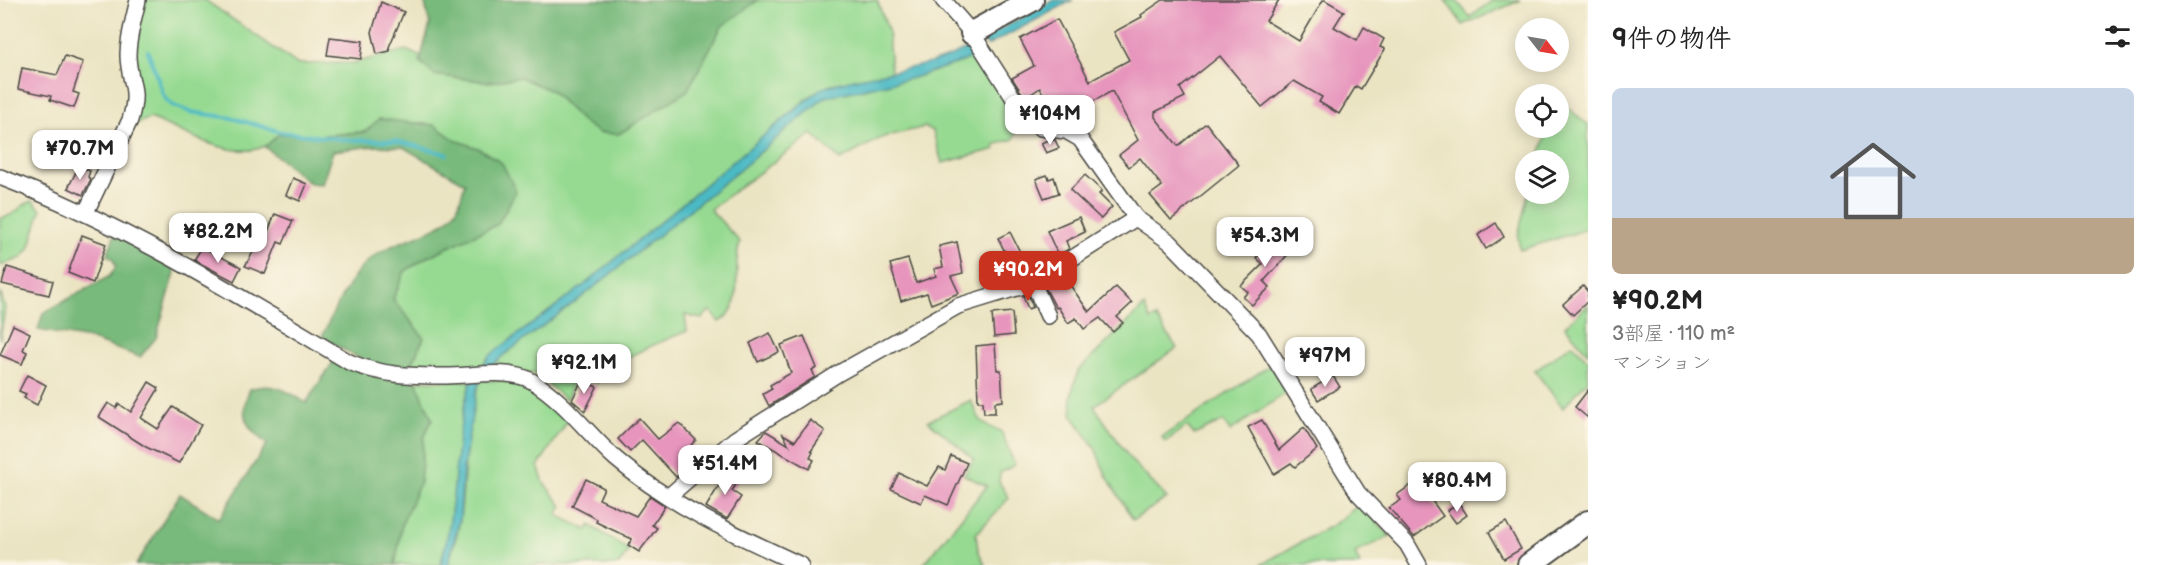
<!DOCTYPE html>
<html lang="ja">
<head>
<meta charset="utf-8">
<style>
	body { margin:0; font-family:"Balsamiq Sans","Klee One",sans-serif; background:#f2f2f2; color:#222; height:100vh; display:flex; flex-direction:column; font-size:22px; white-space:nowrap }
	* { box-sizing:border-box; margin:0 }
	p { font-size:20px; color:#767676 }
	.icon { flex:none; width:33px; height:33px; fill:none; stroke:currentColor; stroke-width:2; stroke-linecap:round; stroke-linejoin:round }
	.map { position:relative; flex:1; overflow:hidden }
	.drawer { display:flex; flex-direction:column; background:#fff; width:570px }
	.drawer>* { flex:none }
	.needle { width:39px; rotate:121deg }
	.controls { position:absolute; left:1515px; top:18px; display:grid; gap:12px }
	.controls a { display:grid; place-items:center; width:54px; height:54px; border-radius:50%; background:#fff; box-shadow:0 3px 15px #0003; font-size:30px }
	.price { position:absolute; translate:-50% -51px; padding:0 14px; border-radius:12px; background:#fff; color:#222; font-size:20px; line-height:39px; filter:drop-shadow(0 2px 3px #0008) }
	.price::after { content:''; position:absolute; left:50%; top:36px; width:18px; height:14px; margin-left:-9px; background:inherit; clip-path:polygon(0 0,100% 0,50% 100%) }
	.price.selected { background:#c8321e; color:#fff }
	ul { padding:0; list-style:none }
	li { display:grid; align-content:center; gap:12px; height:318px; padding:0 24px }
	li span { display:grid; place-items:center; height:186px; border-radius:9px; color:#555 }
	li>.icon { margin-inline-start:auto }
	span .icon { width:108px; height:108px; fill:#fffc; stroke-width:1 }
	li b { font-size:26px }
	h2 { display:flex; justify-content:space-between; align-items:center; height:72px; padding:0 24px; font-size:26px }
	main { display:flex; flex:1; min-height:0 }
	.map>svg:first-child { display:block }
	.green { fill:#96da92; stroke:#60825e; stroke-width:1.5 }
	.forest { fill:#78ba7c; stroke:#527254; stroke-width:1.5 }
	.water { fill:#4cbac4; stroke:#3c7278; stroke-width:1.5 }
	.lines { fill:none; stroke-linecap:round; stroke-linejoin:round }
	.stream { stroke:#4cbac4; stroke-width:4 }
	.building { fill:#e795bd }
	.street-casing { stroke:#484742; stroke-width:18 }
	.secondary-casing { stroke:#484742; stroke-width:26 }
	.street { stroke:#fff; stroke-width:15 }
	.secondary { stroke:#fff; stroke-width:22 }
</style>
</head>
<body>
<main>
<div class="map">
<svg width="1588" height="565" viewBox="0 0 1588 565">
	<rect width="100%" height="100%" fill="#fcf5e5"/>
	<filter id="ink" filterUnits="userSpaceOnUse"><feTurbulence type="fractalNoise" baseFrequency=".0167" numOctaves="2"/><feDisplacementMap in="SourceGraphic" scale="12" xChannelSelector="R" yChannelSelector="G"/><feConvolveMatrix kernelMatrix="1 2 1 2 8 2 1 2 1" color-interpolation-filters="sRGB"/></filter>
	<filter id="wash" filterUnits="userSpaceOnUse"><feTurbulence type="fractalNoise" baseFrequency=".008" numOctaves="4" result="noise"/><feDisplacementMap in="SourceGraphic" scale="24" xChannelSelector="R" yChannelSelector="G"/><feGaussianBlur stdDeviation="1.35" result="paint"/><feColorMatrix in="noise" values="0 0 0 0 0 0 0 0 0 0 0 0 0 0 0 0 0 1.4 0 .05"/><feComposite in="paint" operator="in"/></filter>
	<g filter="url(#wash)">
		<rect width="100%" height="100%" fill="#ebe4c3"/>
		<!-- green -->
		<g class="green">
			<path d="M142,0H205L297,64L353,63L406,50L421,57L420,62L434,75L490,82L520,77L552,91L583,122L687,91L722,26L758,0H877L888,30L891,73L832,84L807,98L744,154L583,286L489,356L479,371H407L417,354L414,324L401,312L393,299L405,271L427,257L498,224L516,191L480,149L455,140L434,125L316,136L279,134C275,138 270,144 265,146C232,162 181,130 150,118L133,125V57Z"/>
			<polygon points="1445,0 1456,0 1470,17 1493,0 1521,0 1463,25"/>
			<path d="M977,54L1020,121L1014,139L994,145L996,149L942,163L933,131L925,127L883,137L840,160L812,134L710,209L740,242C731,266 747,309 719,322L710,310L702,319L685,315L687,331C656,344 619,356 597,383L577,374L566,400L536,374L489,369L500,358L582,297L743,167L825,97L913,78L963,61Z"/>
			<polygon points="1559,100 1588,125 1588,229 1520,250 1518,236 1528,194 1558,194 1558,160 1539,160 1548,128 1558,128"/>
			<path d="M33,201L41,210L29,249L21,258L0,266V218C17,216 19,204 33,201Z"/>
			<polygon points="0,292 5,308 0,340"/>
			<polygon points="1588,305 1588,353 1565,326"/>
			<polygon points="1144,306 1151,320 1156,317 1177,348 1094,406 1130,459 1167,498 1133,520 1106,475 1094,446 1072,416 1071,396 1078,371"/>
			<polygon points="1572,344 1588,360 1588,380 1563,408 1535,371"/>
			<polygon points="1272,364 1289,391 1230,431 1223,421 1194,435 1187,426 1165,442 1162,437"/>
			<path d="M481,380C532,382 532,385 569,419L538,466L544,483L562,506L557,515L587,530L590,525L629,550L619,565H448C452,550 458,535 460,519C466,476 463,420 481,380Z"/>
			<path d="M416,381H471C452,441 460,505 440,565H395L402,524L420,482L424,438L432,419Z"/>
			<path d="M971,400C978,419 981,425 1001,431L1015,465L1000,473L999,482L1009,498L976,534L978,550L985,565H923L987,486L964,475L974,459L928,421Z"/>
			<polygon points="1360,504 1390,536 1355,553 1360,565 1260,565 1333,525"/>
		</g>
		<!-- forest -->
		<g class="forest">
			<polygon points="424,0 758,0 722,26 687,91 619,134 599,133 583,122 552,91 520,77 490,82 434,75 420,61 430,24"/>
			<path d="M379,119L434,125L455,140L480,149L502,163L516,191L498,224L427,257L405,271L393,299L424,338L407,371C375,369 350,354 322,337C332,314 348,279 367,262C391,239 435,237 454,213C460,206 462,192 465,183L403,147L374,146L333,151L322,184L310,183L265,147L279,134L316,136L365,132Z"/>
			<polygon points="115,234 171,263 175,273 156,338 140,357 89,339 38,330 43,313 110,276 116,267 113,259 107,255"/>
			<path d="M335,359L416,381L432,419L424,438L420,482L402,524L395,565H136L180,494L219,519L267,444C246,428 238,415 250,389C271,381 289,391 306,403Z"/>
		</g>
		<!-- water -->
		<g class="water">
			<polygon points="1054,0 1073,0 987,46 983,39"/>
			<path d="M972,46L977,54L964,61L913,78L825,97L743,167L582,297L500,358L489,369L480,370L489,356L583,286L820,89C869,70 925,73 972,46Z"/>
			<path d="M471,381H480L476,392L463,470L460,518L448,565H440C459,506 451,441 471,381Z"/>
		</g>
		<g class="lines">
			<!-- stream -->
			<polyline class="stream" points="148,51 164,97 172,105 190,112 232,118 281,132 348,140 396,141 447,154"/>
		</g>
		<g id="blocks">
			<!-- building -->
			<g class="building">
				<polygon points="1163,0 1279,0 1266,21 1299,41 1323,0 1325,0 1344,11 1334,27 1357,40 1364,27 1384,39 1380,47 1385,49 1361,89 1356,86 1339,114 1319,102 1322,97 1294,81 1262,107 1220,56 1180,88 1185,97 1155,112 1155,117 1178,146 1206,123 1239,165 1171,220 1150,195 1162,186 1140,158 1129,167 1119,155 1138,140 1112,91 1063,118 1057,107 1052,110 1040,88 1025,98 1012,78 1034,66 1020,39 1057,19 1090,81 1129,60 1114,32 1142,17 1141,15"/>
				<polygon points="381,2 404,12 389,47 390,51 377,54 372,32"/>
				<polygon points="330,37 363,41 361,59 327,55"/>
				<polygon points="65,56 83,62 73,92 79,94 74,108 50,100 51,96 18,89 22,68 57,75"/>
				<polygon points="1050,139 1055,140 1059,148 1046,153 1041,143"/>
				<polygon points="79,166 90,171 88,177 91,179 83,195 68,188"/>
				<polygon points="1047,175 1049,179 1054,177 1059,193 1044,198 1036,179"/>
				<polygon points="1085,175 1102,191 1099,194 1112,207 1101,219 1070,190"/>
				<polygon points="293,178 307,184 300,201 286,195"/>
				<polygon points="275,214 293,221 283,244 278,242 265,274 245,266 262,237 265,239"/>
				<polygon points="1079,217 1085,232 1066,241 1069,249 1058,255 1047,231"/>
				<polygon points="1496,223 1504,237 1486,249 1478,235"/>
				<polygon points="1010,232 1022,256 1010,262 998,238"/>
				<polygon points="1273,234 1291,251 1264,281 1270,287 1252,305 1243,297 1248,292 1241,286 1263,264 1256,258 1259,254 1256,252"/>
				<polygon points="82,235 106,244 93,283 68,273"/>
				<polygon points="957,242 963,273 951,276 959,293 931,304 927,293 901,301 890,264 908,259 916,283 936,276 934,269 943,267 939,246"/>
				<polygon points="202,247 241,267 234,281 194,260"/>
				<polygon points="1034,255 1039,268 1027,275 1022,261"/>
				<polygon points="7,267 53,281 49,295 2,284"/>
				<polygon points="1063,275 1089,312 1116,287 1132,303 1117,317 1123,323 1113,332 1100,318 1084,329 1076,318 1068,323 1058,307 1056,308 1045,287"/>
				<polygon points="1583,286 1588,292 1588,301 1573,315 1563,304"/>
				<polygon points="1028,295 1033,307 1028,309 1023,296"/>
				<polygon points="1012,312 1014,335 994,337 992,314"/>
				<polygon points="13,325 30,333 23,350 27,352 22,364 0,355"/>
				<polygon points="770,333 779,352 758,362 750,343"/>
				<polygon points="804,336 817,368 812,370 815,377 769,406 763,394 772,389 770,385 791,373 781,345"/>
				<polygon points="995,344 997,370 1001,370 1003,401 995,402 995,413 984,413 983,401 978,401 976,346"/>
				<polygon points="27,375 46,385 37,405 24,398 26,394 19,391"/>
				<polygon points="1333,376 1340,387 1318,400 1311,389"/>
				<polygon points="582,380 597,387 585,411 572,400"/>
				<polygon points="149,382 159,388 141,418 158,429 173,407 201,425 179,463 146,447 99,417 108,403 116,408 119,404 131,412"/>
				<polygon points="1588,390 1588,418 1575,407"/>
				<polygon points="639,418 658,439 679,423 696,440 691,445 700,456 676,477 642,440 630,452 618,439"/>
				<polygon points="810,420 825,431 811,451 813,452 810,458 814,460 809,469 758,440 766,431 789,445 783,434 795,441"/>
				<polygon points="1262,420 1279,450 1304,428 1317,449 1295,467 1291,463 1274,474 1248,427"/>
				<polygon points="951,456 967,463 948,505 925,495 921,503 891,489 899,473 927,486 939,467 945,470"/>
				<polygon points="729,469 741,476 732,491 741,497 727,519 706,507"/>
				<polygon points="586,479 604,488 599,499 636,516 650,496 665,506 652,525 657,528 639,552 628,545 632,539 596,522 597,519 572,506"/>
				<polygon points="1419,483 1443,516 1414,537 1389,508 1401,500 1397,495 1411,485 1413,488"/>
				<polygon points="1459,503 1467,515 1456,523 1447,511"/>
				<polygon points="1506,522 1521,549 1504,559 1489,532"/>
			</g>
		</g>
	</g>
	<g filter="url(#ink)">
		<use href="#blocks" fill-opacity="0" stroke="#484742" stroke-width="1.5"/>
		<g class="lines">
			<defs>
				<g id="street">
					<polyline points="943,0 972,33 1025,116 1041,128 1066,131 1080,139 1136,218 1170,242 1259,334 1358,493 1407,544 1419,565"/>
					<path d="M0,177C123,224 236,294 349,362C383,376 410,376 447,376C472,376 510,368 532,381C565,401 588,434 616,459C671,506 736,535 801,565"/>
					<path d="M86,212L130,120C140,87 129,84 128,56C128,37 134,18 138,0"/>
					<polyline points="1033,283 1048,316"/>
					<polyline points="669,496 735,439 839,373 958,306 1033,283 1136,218"/>
				</g>
				<g id="secondary">
					<polyline points="972,33 1032,0"/>
					<polyline points="1529,565 1588,522"/>
				</g>
			</defs>
			<!-- street casing -->
			<use href="#street" class="street-casing"/>
			<!-- secondary casing -->
			<use href="#secondary" class="secondary-casing"/>
			<!-- street -->
			<use href="#street" class="street"/>
			<!-- secondary -->
			<use href="#secondary" class="secondary"/>
		</g>
	</g>
</svg>
<div class="controls">
<a><svg class="needle" viewBox="-14 -14 28 28"><path d="M0-13l5 13h-10z" fill="#e53935"/><path d="M0 13l5-13h-10z" fill="#767676"/></svg></a>
<a><svg class="icon" aria-label="locate" viewBox="0 0 24 24"><circle cx="12" cy="12" r="6"/><path d="M12 2v4M12 18v4M2 12h4M18 12h4"/></svg></a>
<a><svg class="icon" aria-label="layers" viewBox="0 0 24 24"><path d="M12 4l9 5-9 5-9-5zM3 14l9 5 9-5"/></svg></a>
</div>
<b class="price" style="left:1050px;top:146px">¥104M</b>
<b class="price" style="left:80px;top:181px">¥70.7M</b>
<b class="price" style="left:218px;top:264px">¥82.2M</b>
<b class="price" style="left:1265px;top:268px">¥54.3M</b>
<b class="price selected" style="left:1028px;top:302px">¥90.2M</b>
<b class="price" style="left:1325px;top:388px">¥97M</b>
<b class="price" style="left:584px;top:395px">¥92.1M</b>
<b class="price" style="left:725px;top:496px">¥51.4M</b>
<b class="price" style="left:1457px;top:513px">¥80.4M</b>
</div>
<section class="drawer">
<h2>9件の物件<svg class="icon" aria-label="filters" viewBox="0 0 24 24"><path d="M4 7h16M4 17h16"/><circle cx="9" cy="7" r="2"/><circle cx="15" cy="17" r="2"/></svg></h2>
<ul>
<li><span style="background:linear-gradient(#c9d6e8 70%,#b9a48a 0)"><svg class="icon" aria-label="home" viewBox="0 0 24 24"><path d="M3 11l9-7 9 7M6 9v11h12V9"/></svg></span><div><b>¥90.2M</b><p>3部屋 · 110 m²</p><p>マンション</p></div></li>
</ul>
</section>
</main>
</body>
</html>
